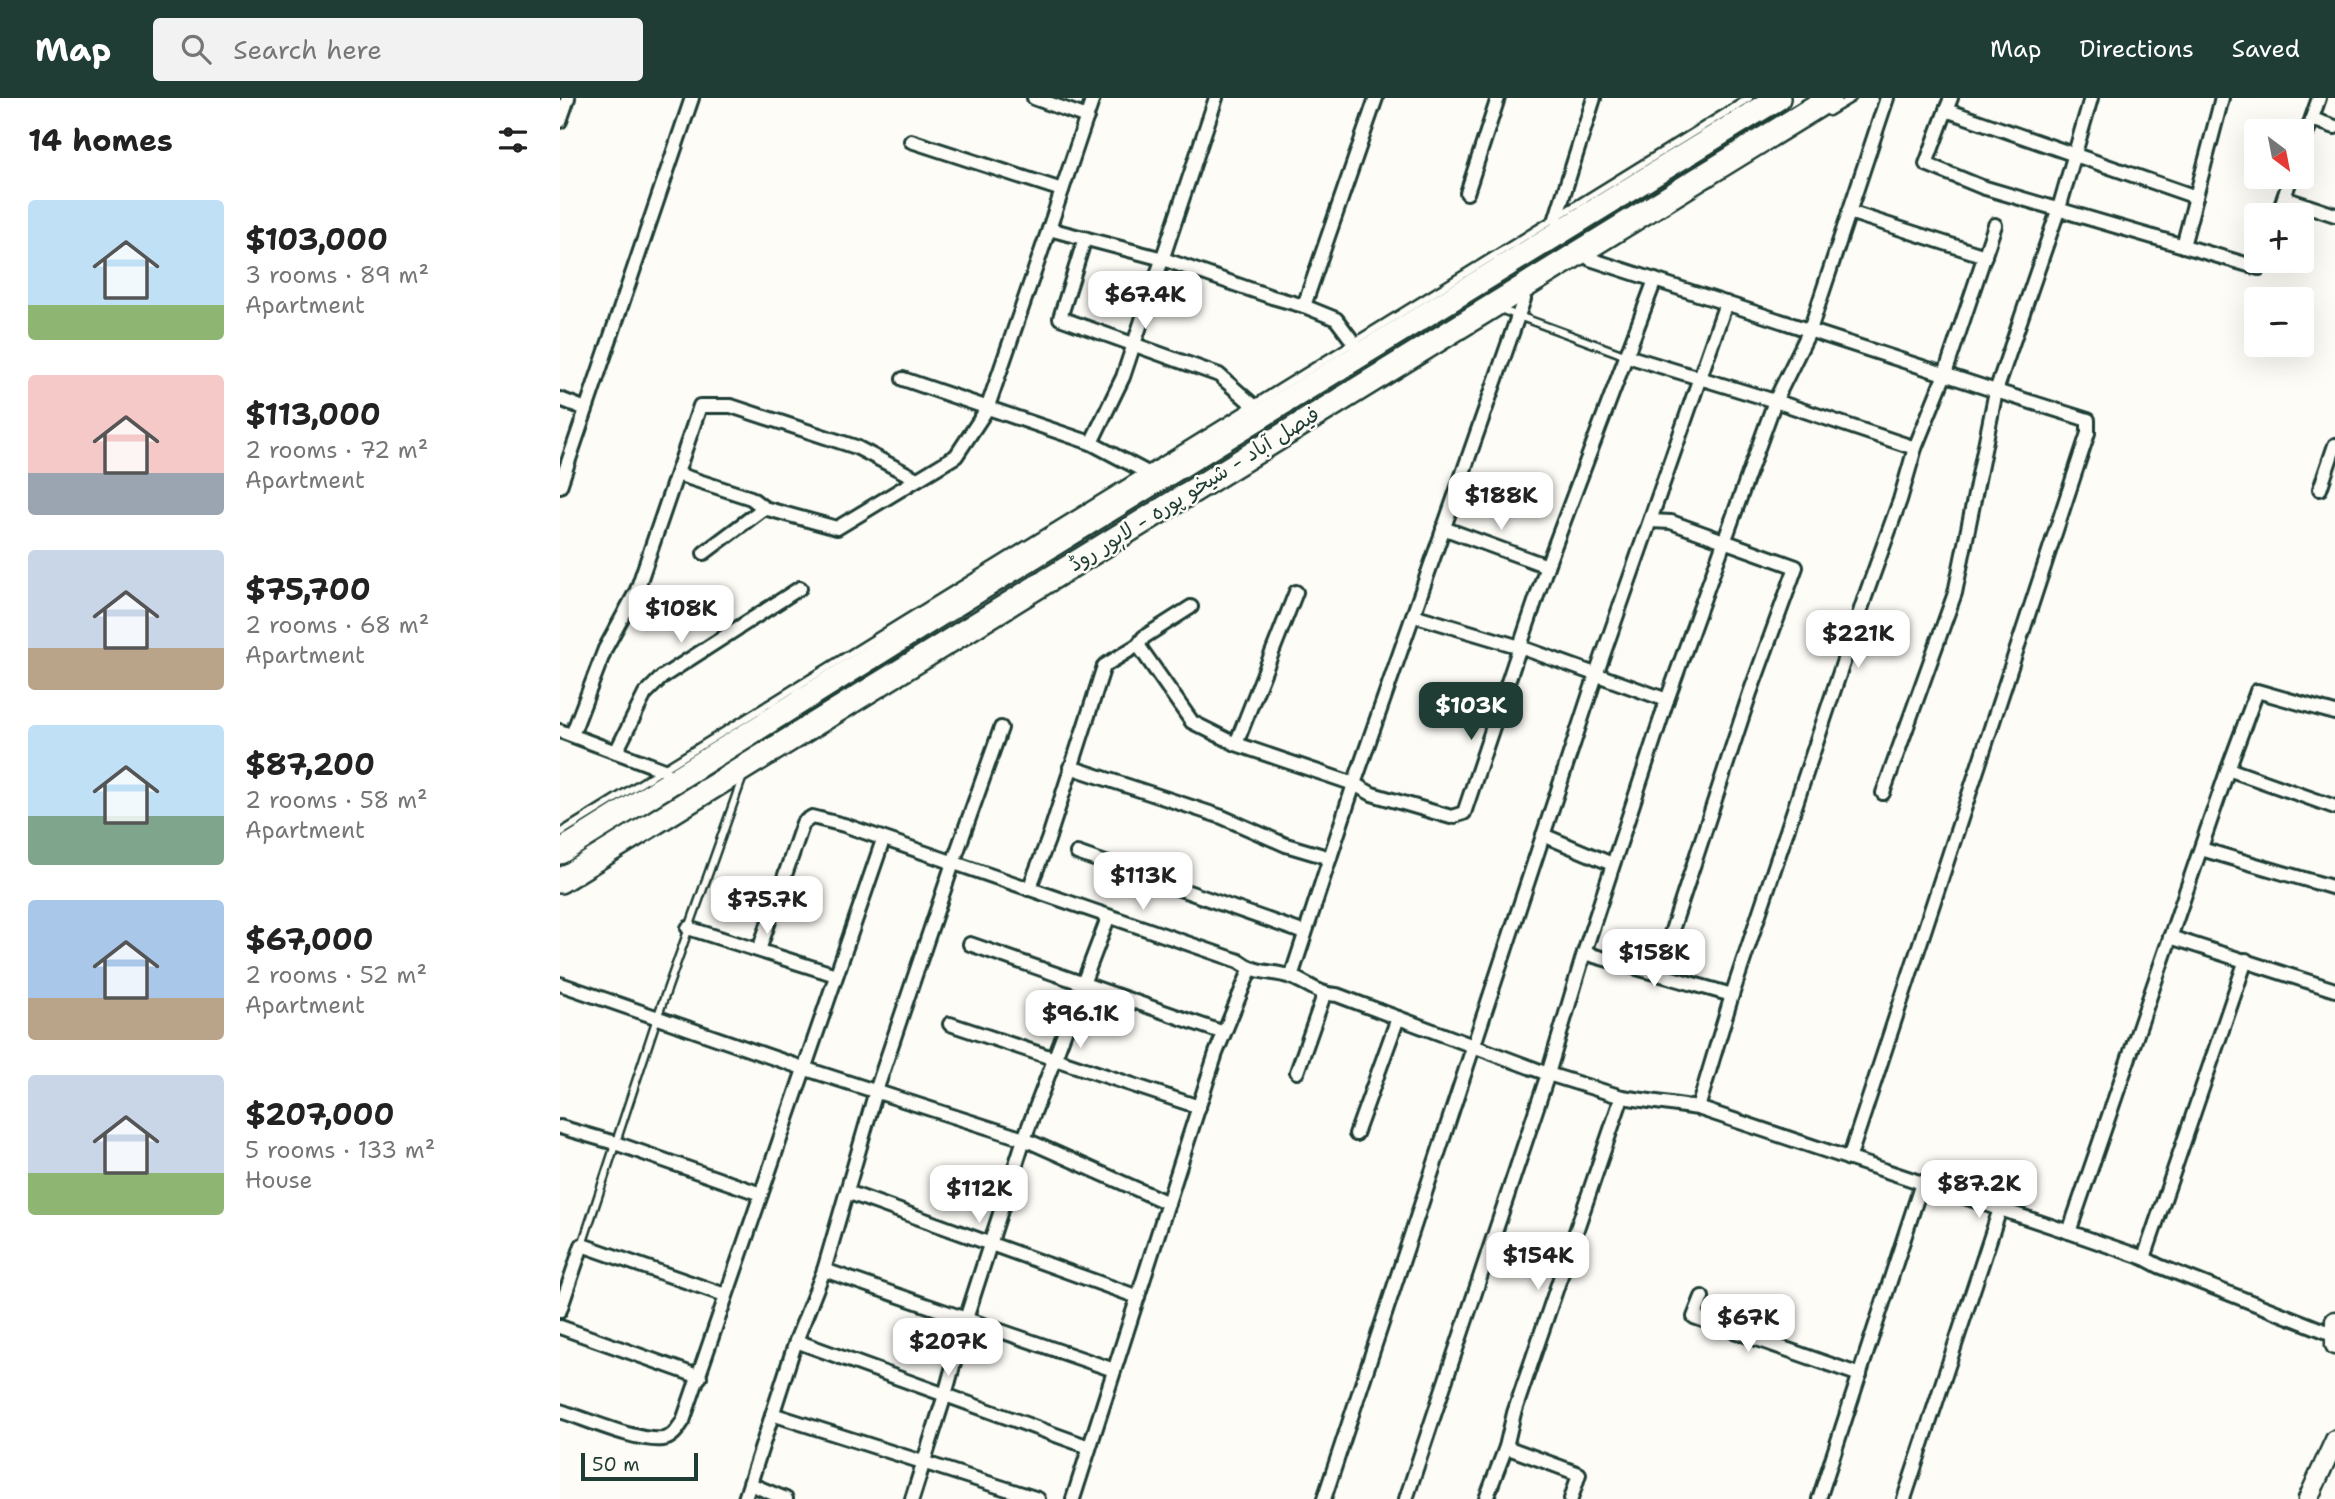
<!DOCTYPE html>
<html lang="en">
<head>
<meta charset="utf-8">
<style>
	body { margin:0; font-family:"Shantell Sans","Playpen Sans Arabic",sans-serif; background:#f2f2f2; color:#222; height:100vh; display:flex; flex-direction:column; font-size:26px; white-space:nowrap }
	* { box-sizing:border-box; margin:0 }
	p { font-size:23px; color:#767676 }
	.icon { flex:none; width:38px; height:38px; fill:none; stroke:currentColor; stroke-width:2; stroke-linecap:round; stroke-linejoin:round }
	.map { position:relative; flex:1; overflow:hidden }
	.side { display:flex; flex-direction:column; background:#fff; width:560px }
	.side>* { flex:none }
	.needle { width:46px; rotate:148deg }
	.controls { position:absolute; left:1684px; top:21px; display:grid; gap:14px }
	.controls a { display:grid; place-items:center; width:70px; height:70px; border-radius:7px; background:#fff; box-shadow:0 7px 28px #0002; font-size:35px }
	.scale { position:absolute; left:21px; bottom:18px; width:117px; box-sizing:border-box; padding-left:7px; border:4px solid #1f3d34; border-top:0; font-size:19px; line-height:24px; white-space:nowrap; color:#1f3d34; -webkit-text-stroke:5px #fdfcf7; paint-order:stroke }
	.price { position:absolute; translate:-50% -60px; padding:0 16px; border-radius:14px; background:#fff; color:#222; font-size:23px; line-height:46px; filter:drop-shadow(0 2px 4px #0008) }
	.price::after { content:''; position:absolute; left:50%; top:42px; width:21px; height:16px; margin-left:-10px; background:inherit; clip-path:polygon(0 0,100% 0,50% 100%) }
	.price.on { background:#1f3d34; color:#fff }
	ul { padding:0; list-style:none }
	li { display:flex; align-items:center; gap:21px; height:175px; padding:0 28px }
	li span { display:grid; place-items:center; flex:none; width:196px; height:140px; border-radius:7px; color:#555 }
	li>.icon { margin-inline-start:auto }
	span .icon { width:84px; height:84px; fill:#fffc; stroke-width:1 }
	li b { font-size:30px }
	h2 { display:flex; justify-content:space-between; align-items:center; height:84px; padding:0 28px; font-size:30px }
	header { display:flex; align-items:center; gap:42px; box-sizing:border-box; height:98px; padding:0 35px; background:#1f3d34; color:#fff }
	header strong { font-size:33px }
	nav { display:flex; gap:38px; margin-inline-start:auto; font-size:24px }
	.search { width:490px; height:63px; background:#f2f2f2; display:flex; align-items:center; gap:18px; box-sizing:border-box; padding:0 24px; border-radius:7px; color:#767676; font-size:26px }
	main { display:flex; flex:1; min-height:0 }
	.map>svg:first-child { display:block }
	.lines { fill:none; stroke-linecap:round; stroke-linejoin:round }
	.lane-casing { stroke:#1f3d34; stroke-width:11 }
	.street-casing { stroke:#1f3d34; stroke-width:18 }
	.secondary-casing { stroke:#1f3d34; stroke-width:23 }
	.highway-casing { stroke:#1f3d34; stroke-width:28 }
	.lane { stroke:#fdfcf7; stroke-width:6 }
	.street { stroke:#fdfcf7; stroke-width:12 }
	.secondary { stroke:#fdfcf7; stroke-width:18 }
	.highway { stroke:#fdfcf7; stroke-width:23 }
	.labels { text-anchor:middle; stroke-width:5; stroke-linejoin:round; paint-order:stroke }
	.street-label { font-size:21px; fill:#1f3d34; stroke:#fdfcf7 }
</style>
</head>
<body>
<header>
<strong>Map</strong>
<div class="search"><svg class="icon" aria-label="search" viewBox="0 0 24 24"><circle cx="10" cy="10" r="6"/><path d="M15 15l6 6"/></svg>Search here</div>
<nav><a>Map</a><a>Directions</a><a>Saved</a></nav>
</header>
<main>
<section class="side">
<h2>14 homes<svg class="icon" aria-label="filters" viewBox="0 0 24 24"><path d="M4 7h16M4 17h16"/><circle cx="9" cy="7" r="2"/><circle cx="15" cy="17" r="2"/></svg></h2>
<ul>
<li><span style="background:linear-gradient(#bfe0f5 75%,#8fb573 0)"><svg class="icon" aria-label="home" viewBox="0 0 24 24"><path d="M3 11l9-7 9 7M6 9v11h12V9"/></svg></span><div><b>$103,000</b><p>3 rooms · 89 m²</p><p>Apartment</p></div></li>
<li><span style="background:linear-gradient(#f6c9c9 70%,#9aa5b1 0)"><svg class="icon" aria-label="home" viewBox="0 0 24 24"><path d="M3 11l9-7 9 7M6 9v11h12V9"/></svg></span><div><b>$113,000</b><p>2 rooms · 72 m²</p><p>Apartment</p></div></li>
<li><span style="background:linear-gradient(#c9d6e8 70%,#b9a48a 0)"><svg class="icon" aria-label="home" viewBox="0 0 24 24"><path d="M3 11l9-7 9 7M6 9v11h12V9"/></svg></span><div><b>$75,700</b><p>2 rooms · 68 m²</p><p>Apartment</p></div></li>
<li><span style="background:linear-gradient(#bfe0f5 65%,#7fa58c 0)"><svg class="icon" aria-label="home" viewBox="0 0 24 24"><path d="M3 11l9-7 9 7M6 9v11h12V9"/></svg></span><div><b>$87,200</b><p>2 rooms · 58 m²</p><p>Apartment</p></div></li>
<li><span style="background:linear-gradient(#a9c7e8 70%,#b9a48a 0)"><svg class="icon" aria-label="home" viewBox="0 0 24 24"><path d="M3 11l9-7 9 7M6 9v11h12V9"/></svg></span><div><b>$67,000</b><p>2 rooms · 52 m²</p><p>Apartment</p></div></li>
<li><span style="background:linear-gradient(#c9d6e8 70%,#8fb573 0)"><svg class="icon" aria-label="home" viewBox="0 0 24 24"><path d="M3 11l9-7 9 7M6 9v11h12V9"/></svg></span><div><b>$207,000</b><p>5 rooms · 133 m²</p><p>House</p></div></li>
</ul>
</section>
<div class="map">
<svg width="1775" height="1401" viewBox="0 0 1775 1401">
	<rect width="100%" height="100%" fill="#fdfcf7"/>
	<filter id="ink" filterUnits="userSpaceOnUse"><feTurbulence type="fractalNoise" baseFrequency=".0143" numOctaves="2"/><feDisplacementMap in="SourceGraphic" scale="14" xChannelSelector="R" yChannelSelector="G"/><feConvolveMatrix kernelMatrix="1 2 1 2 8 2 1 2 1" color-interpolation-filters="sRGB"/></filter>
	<g filter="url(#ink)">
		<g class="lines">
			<defs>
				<g id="lane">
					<polyline points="1269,14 1292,0"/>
					<polyline points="945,213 1067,258"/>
					<polyline points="0,735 1189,0"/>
					<polyline points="22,1147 97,920 182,681"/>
				</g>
				<g id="street">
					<polyline points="474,0 527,19"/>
					<polyline points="533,0 489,131 603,161 712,199 744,208 816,0"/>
					<polyline points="1391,0 1386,12 1636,99"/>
					<polyline points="1386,12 1366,66 1422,89 1699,170 1702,163"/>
					<polyline points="1752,21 1775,29"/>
					<polyline points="0,23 8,0"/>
					<polyline points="351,43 502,92"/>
					<polyline points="1741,51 1759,0"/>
					<polyline points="907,95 938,0"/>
					<polyline points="1724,100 1775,117"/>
					<polyline points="1289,114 1425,158"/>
					<polyline points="1718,117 1731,79"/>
					<polyline points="996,120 1034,0"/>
					<polyline points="525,140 500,220 659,277 693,307"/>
					<polyline points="1623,148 1662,0"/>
					<polyline points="1030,161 1436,293 1500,107 1531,0"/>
					<polyline points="744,208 776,221 794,245"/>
					<polyline points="1067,258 1215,303 1355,350"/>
					<polyline points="343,281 531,345 586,374"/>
					<polyline points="0,301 26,311"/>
					<polyline points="531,345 563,279 656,0"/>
					<polyline points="117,376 191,400 204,410 277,430 396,358 427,311 489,131"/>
					<polyline points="0,388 132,0"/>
					<polyline points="1760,391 1775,347"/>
					<polyline points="1091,423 1111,424 1236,469 1190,595 1098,875"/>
					<polyline points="883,430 987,468"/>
					<polyline points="144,455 204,410"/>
					<polyline points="853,517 960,549 1107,602"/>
					<polyline points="578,547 632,624 676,646 794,686 812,696 891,719 904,715 987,468 1095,182"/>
					<polyline points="0,633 104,672"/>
					<polyline points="12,637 45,551 77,492 140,308 171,308 296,349 357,381"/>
					<polyline points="676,646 736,494"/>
					<polyline points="56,654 85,596 102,579 240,490"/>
					<polyline points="510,669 662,719 726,747 770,760"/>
					<polyline points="1668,671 1775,709"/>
					<polyline points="983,737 1052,766"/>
					<polyline points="1641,751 1775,790"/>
					<polyline points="517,755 745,835"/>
					<polyline points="469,791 488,742 544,568 578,547 584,539 631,509"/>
					<polyline points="128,830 276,877"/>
					<polyline points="1610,839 1775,892"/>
					<polyline points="410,846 664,935"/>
					<path d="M199,852L243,725L252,719L284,727L679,863C697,877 712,872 731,879C748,885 759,897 777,897L988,976L1062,999L1138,1010L1509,1134L1584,1160L1599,1168L1775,1237"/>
					<polyline points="1024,855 1172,897"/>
					<polyline points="731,879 794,686 964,201"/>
					<polyline points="0,886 243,970 464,1041 548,820"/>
					<polyline points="390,926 639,1009"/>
					<polyline points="737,974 764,897"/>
					<polyline points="1138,1010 1172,897 1305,499 1340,402 1355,350 1385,276 1435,127"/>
					<polyline points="0,1029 55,1045 201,1096"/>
					<polyline points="796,1036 838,920"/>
					<polyline points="1289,1061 1528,335 1528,322 1436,293 1395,495 1323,695"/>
					<polyline points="287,1094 578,1199"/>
					<polyline points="1509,1134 1668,671 1697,593 1775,615"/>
					<polyline points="1584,1160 1686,862"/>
					<polyline points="264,1172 554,1272"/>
					<polyline points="1142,1199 1134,1219 1300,1277"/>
					<polyline points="0,1212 22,1147 165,1197"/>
					<polyline points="0,1229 140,1279"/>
					<polyline points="236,1243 529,1349"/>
					<path d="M0,1313C26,1321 77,1344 103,1341C113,1340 118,1330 123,1323L323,742"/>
					<polyline points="212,1316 478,1401"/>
					<polyline points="946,1349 1019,1376 1011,1401"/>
					<polyline points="190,1386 226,1401"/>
					<polyline points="185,1401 236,1243 264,1172 316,993 393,765 441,630"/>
					<polyline points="352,1401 385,1297 406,1221 464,1041 608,1105"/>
					<polyline points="513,1401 656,955 690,872"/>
					<polyline points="764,1401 1036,577 1166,205"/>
					<polyline points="846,1401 988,976 1024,855 1107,602 1215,303 1250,232 1327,0"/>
					<polyline points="926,1401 946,1349 954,1315 1062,999"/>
					<polyline points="1259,1401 1362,1085"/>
					<polyline points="1344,1401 1440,1111"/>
				</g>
				<g id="secondary">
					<polyline points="1775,1223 1775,1247"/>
					<polyline points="1748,1401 1775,1342"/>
				</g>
				<g id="highway">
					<polyline points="0,754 404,501 1218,0"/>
					<polyline points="0,783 1270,0"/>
				</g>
			</defs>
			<!-- lane casing -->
			<use href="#lane" class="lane-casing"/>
			<!-- street casing -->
			<use href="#street" class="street-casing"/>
			<!-- secondary casing -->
			<use href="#secondary" class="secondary-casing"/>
			<!-- highway casing -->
			<use href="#highway" class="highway-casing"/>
			<!-- lane -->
			<use href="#lane" class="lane"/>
			<!-- street -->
			<use href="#street" class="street"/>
			<!-- secondary -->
			<use href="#secondary" class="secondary"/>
			<!-- highway -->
			<use href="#highway" class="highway"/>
		</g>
	</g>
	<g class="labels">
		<!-- street labels -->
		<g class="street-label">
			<text transform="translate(634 391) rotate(-32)" y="7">فیصل آباد - شیخو پورہ - لاہور روڈ</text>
		</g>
	</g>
</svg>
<div class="controls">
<a><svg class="needle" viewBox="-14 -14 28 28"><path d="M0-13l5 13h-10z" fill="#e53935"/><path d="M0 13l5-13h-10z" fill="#767676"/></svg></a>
<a>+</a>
<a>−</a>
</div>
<div class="scale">50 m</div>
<b class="price" style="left:585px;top:233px">$67.4K</b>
<b class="price" style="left:941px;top:434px">$188K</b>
<b class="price" style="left:121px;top:547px">$108K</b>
<b class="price" style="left:1298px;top:572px">$221K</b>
<b class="price on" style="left:911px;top:644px">$103K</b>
<b class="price" style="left:583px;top:814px">$113K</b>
<b class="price" style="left:207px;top:838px">$75.7K</b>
<b class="price" style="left:1094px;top:891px">$158K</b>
<b class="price" style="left:520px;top:952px">$96.1K</b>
<b class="price" style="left:1419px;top:1122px">$87.2K</b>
<b class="price" style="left:419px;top:1127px">$112K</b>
<b class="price" style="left:978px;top:1194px">$154K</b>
<b class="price" style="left:1188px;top:1256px">$67K</b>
<b class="price" style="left:388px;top:1280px">$207K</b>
</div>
</main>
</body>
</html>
